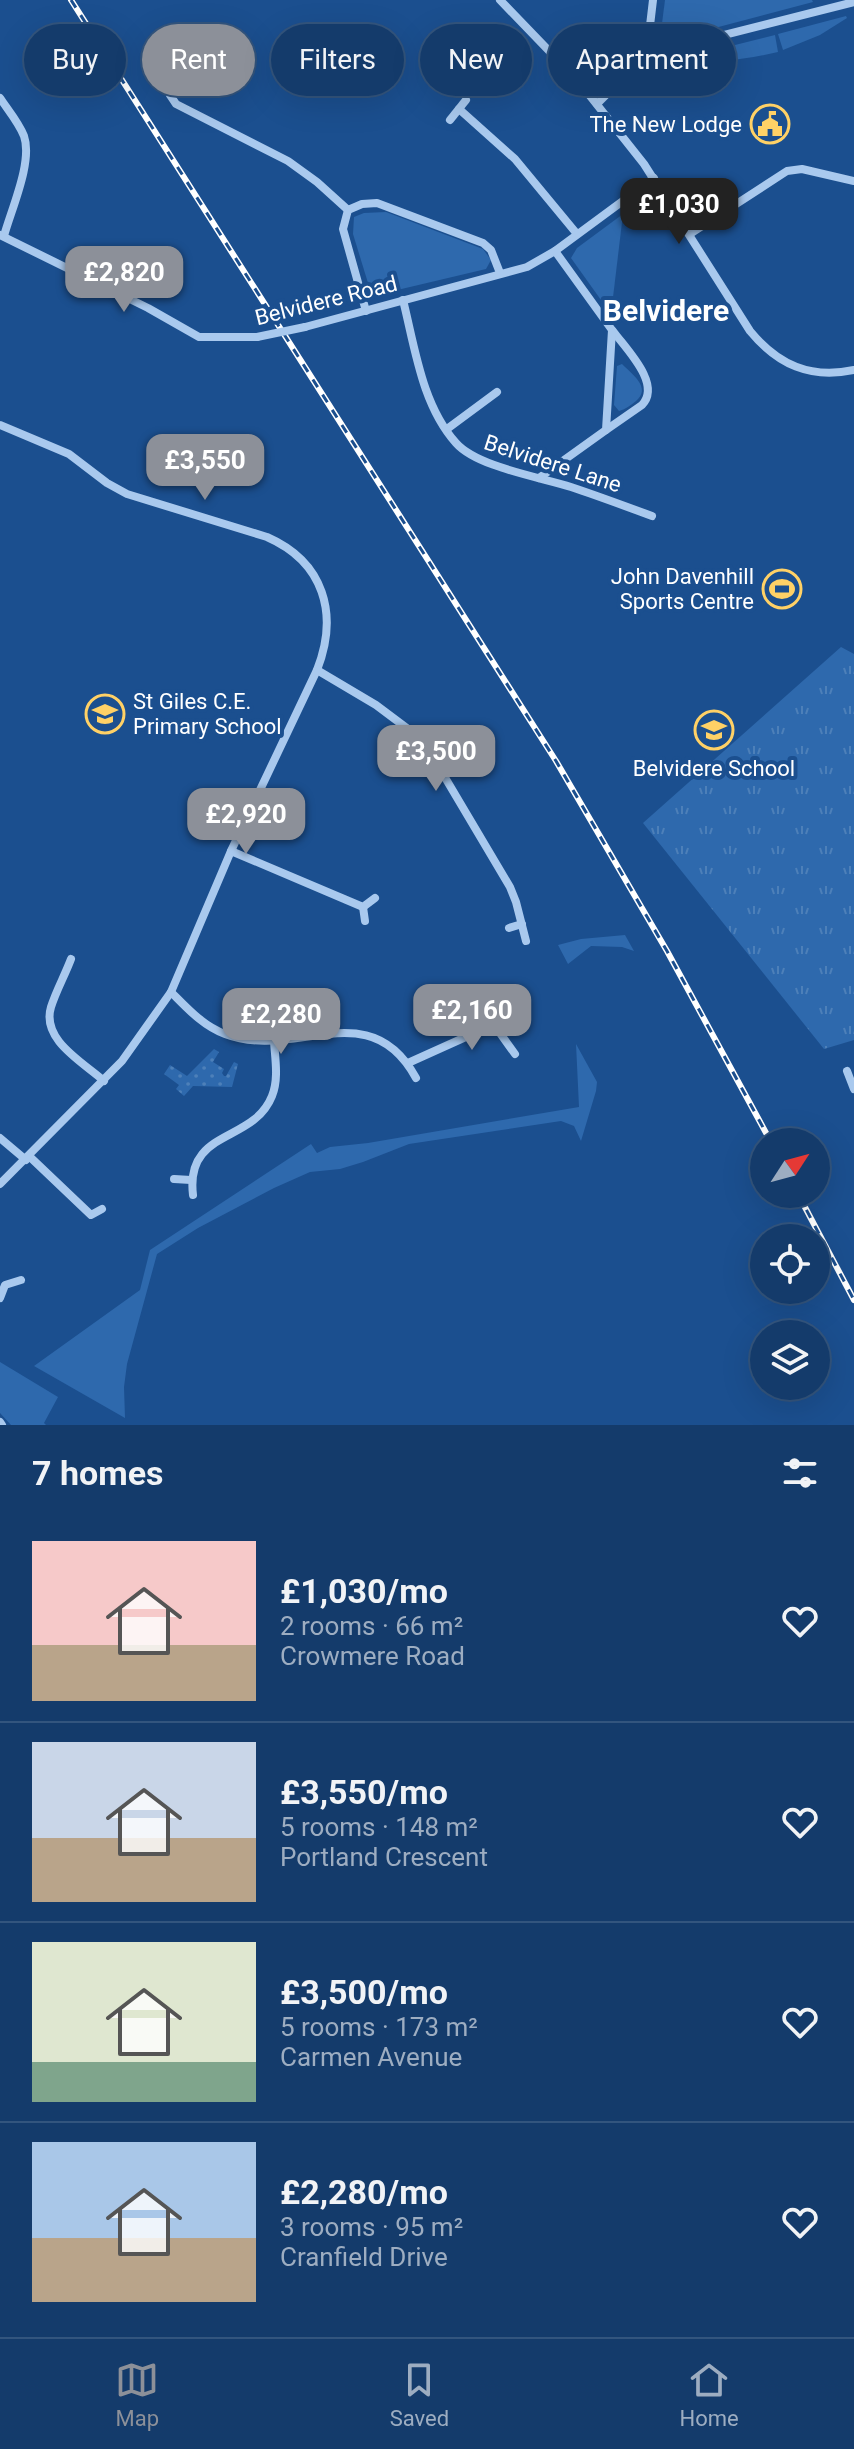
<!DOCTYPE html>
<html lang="en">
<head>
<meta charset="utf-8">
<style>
	body { margin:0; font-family:Roboto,sans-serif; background:#214673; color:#f1f3f6; height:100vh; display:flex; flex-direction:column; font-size:30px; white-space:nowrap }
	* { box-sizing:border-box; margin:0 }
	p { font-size:26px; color:#9dadc1 }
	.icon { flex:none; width:44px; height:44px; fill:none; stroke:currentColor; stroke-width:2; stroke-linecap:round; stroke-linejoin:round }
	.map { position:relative; height:1425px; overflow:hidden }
	.sheet { display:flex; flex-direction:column; background:#143b6b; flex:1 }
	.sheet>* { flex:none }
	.top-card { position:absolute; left:24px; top:24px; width:806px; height:72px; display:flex; gap:16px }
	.needle { width:52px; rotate:54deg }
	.buttons { position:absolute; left:750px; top:1128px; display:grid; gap:16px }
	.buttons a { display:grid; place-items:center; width:80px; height:80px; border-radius:50%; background:#143b6b; box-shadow:0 8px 32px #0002,0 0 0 2px #33557e; font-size:40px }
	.price { position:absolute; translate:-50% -68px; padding:0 18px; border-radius:16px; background:#8c9099; color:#fff; font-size:26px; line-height:52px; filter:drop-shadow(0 2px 4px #0008) }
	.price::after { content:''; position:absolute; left:50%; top:48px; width:24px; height:18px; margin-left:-12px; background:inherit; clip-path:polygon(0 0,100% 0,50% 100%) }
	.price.active { background:#222; color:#fff }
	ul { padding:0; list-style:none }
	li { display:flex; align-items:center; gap:24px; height:200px; padding:0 32px }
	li+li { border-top:2px solid #33557e }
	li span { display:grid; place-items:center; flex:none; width:224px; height:160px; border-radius:0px; color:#555 }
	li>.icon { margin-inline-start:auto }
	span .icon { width:96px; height:96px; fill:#fffc; stroke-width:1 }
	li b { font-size:34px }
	h2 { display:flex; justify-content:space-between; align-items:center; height:96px; padding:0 32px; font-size:34px }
	.tag { padding:0 28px; border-radius:36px; background:#143b6b; box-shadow:0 8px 32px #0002,0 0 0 2px #33557e; font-size:28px; line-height:72px }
	.tag.active { background:#8c9099; color:#fff }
	.tab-bar { display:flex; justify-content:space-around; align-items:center; height:112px; border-top:2px solid #33557e; background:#143b6b; font-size:22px; color:#9dadc1 }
	.tab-bar a { display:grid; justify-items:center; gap:4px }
	.tab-bar .active { color:#8c9099 }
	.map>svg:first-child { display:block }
	.grass { fill:#2e69ad }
	.park { fill:url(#park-tufts) }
	.garden { fill:url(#garden-dots) }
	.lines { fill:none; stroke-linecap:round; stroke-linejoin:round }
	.street { stroke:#a9c9ee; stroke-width:8 }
	.rail-casing { stroke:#fff; stroke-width:6 }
	.rail { stroke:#1b4f8f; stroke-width:3; stroke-dasharray:9; stroke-linecap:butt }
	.street-bridge { stroke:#a9c9ee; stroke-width:8 }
	.labels { text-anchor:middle; stroke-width:8; stroke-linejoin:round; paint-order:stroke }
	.poi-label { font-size:22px; fill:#fff; stroke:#1b4f8f; text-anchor:end }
	.street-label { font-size:22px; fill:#fff; stroke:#1b4f8f }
	.district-label { font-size:30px; font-weight:bold; fill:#fff; stroke:#1b4f8f }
</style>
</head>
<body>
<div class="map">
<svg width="854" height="1425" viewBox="0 0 854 1425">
	<defs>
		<pattern id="park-tufts" width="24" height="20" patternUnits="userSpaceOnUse" patternTransform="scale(2)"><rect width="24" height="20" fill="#2e69ad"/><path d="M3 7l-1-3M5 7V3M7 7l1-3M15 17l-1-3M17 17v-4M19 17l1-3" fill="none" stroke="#4d80b9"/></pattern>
		<pattern id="garden-dots" width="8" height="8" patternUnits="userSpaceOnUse" patternTransform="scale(2)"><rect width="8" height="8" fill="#2e69ad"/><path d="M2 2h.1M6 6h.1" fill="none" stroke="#4d80b9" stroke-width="1.8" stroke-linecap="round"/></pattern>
	</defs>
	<rect width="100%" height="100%" fill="#1b4f8f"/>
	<!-- grass -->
	<g class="grass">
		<polygon points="665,0 812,0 813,2 673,39 661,31"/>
		<polygon points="846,16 847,18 820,35 783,50 778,34"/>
		<path d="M775,35L778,52C745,60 714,63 680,63L679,59Z"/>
		<polygon points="386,212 483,249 491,260 486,269 372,296 353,234 354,217 364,213"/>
		<polygon points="623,214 611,314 571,258 577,248"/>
		<path d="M622,364C632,374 652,388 636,401C631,405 626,409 619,411L614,405L617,366Z"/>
		<polygon points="625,935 634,951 622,947 591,946 568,964 558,945 581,939"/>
		<polygon points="576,1044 597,1082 596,1091 581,1141 574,1126 561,1121 409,1144 363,1162 340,1169 310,1172 274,1188 198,1228 157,1254 127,1364 124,1387 125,1418 34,1366 140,1290 150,1250 311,1144 317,1153 330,1147 368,1143 579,1107"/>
		<polygon points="0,1362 58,1397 44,1423 46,1425 11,1425 0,1413"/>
	</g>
	<!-- park -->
	<polygon class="park" points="841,647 854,654 854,1040 824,1049 643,823"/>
	<!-- garden -->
	<polygon class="garden" points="214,1049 219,1052 213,1062 224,1069 222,1073 224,1076 226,1076 234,1062 238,1064 232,1087 193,1086 184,1096 176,1089 179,1085 164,1074 170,1065 187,1076"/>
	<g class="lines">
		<!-- street -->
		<g class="street">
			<path d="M500,0L579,82L644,164L750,331C778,365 810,379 854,370"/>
			<polyline points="652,55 649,34 653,0"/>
			<polyline points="170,95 176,104 288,161 317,182 348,210"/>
			<path d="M0,98C8,110 19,123 24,136C33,162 11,210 4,236"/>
			<polyline points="597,104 638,63 657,52 854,2"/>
			<polyline points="459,109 515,159 577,234"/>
			<polyline points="450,120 466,100"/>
			<polyline points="690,234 787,171 802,169 854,181"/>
			<polyline points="0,235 148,308 199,337 257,337"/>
			<path d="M403,300C415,348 422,405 456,443C477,467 540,477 571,487C598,496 625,506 652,516"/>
			<polyline points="366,311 343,229 348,210 362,204 377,203 483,243 491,250 500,273"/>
			<polyline points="305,327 527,267 555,251 654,178"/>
			<path d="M0,425L69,454L107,483L127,494L267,537C324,562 339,614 317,670L231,851L171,992L122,1061L0,1184"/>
			<polyline points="447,429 497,392"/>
			<path d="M606,430L642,405C662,384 626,349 613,331"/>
			<polyline points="539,478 606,430 612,330 555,251"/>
			<polyline points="317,670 376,705 412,732 437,764 510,887 516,902 526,941"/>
			<polyline points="231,851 363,907 375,898"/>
			<polyline points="363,907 365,921"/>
			<polyline points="509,928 522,924"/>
			<path d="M71,959C65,975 56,991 51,1007C41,1040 83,1062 104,1081"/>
			<path d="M171,992C187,1008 203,1026 225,1034C295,1061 369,992 416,1078"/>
			<polyline points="492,1022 515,1054"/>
			<polyline points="408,1063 479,1031 514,1005"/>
			<polyline points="847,1071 854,1089"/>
			<polyline points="0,1138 26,1160"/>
			<polyline points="29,1156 91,1215 102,1209"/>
			<polyline points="174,1179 191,1180"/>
			<path d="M193,1195C185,1128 253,1144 272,1096C279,1079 275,1058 274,1041"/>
			<polyline points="0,1298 5,1285 21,1280"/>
			<polyline points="0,1422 2,1425"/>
		</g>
		<defs>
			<g id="rail">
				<polyline points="71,0 556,761 667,951 771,1142"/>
				<polyline points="798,1194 854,1300"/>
			</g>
		</defs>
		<!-- rail casing -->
		<use href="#rail" class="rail-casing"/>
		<!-- rail -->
		<use href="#rail" class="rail"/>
		<!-- street-bridge -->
		<polyline class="street-bridge" points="257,337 305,327"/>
	</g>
	<!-- icons -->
	<defs>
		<symbol id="civic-ring" viewBox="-11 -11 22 22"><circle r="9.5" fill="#1b4f8f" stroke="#ffd166" stroke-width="1.5"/><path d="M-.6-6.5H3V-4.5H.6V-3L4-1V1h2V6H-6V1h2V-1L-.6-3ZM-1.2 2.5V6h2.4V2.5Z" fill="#ffd166"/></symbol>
		<symbol id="stadium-ring" viewBox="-11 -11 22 22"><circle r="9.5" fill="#1b4f8f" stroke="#ffd166" stroke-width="1.5"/><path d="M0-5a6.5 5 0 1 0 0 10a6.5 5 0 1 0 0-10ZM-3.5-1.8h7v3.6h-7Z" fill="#ffd166"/></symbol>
		<symbol id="school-ring" viewBox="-11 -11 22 22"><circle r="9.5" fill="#1b4f8f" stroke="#ffd166" stroke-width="1.5"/><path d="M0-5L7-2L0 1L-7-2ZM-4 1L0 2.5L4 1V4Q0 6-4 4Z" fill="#ffd166"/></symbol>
	</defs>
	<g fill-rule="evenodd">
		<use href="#civic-ring" x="748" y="102" width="44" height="44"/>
		<use href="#stadium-ring" x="760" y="567" width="44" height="44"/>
		<use href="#school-ring" x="83" y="692" width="44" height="44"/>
		<use href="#school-ring" x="692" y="708" width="44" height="44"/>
	</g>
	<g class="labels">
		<!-- poi labels -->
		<g class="poi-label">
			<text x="742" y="132">The New Lodge</text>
			<text x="754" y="584">John Davenhill<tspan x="754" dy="25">Sports Centre</tspan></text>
			<text x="133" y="709" text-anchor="start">St Giles C.E.<tspan x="133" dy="25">Primary School</tspan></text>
			<text x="714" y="776" text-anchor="middle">Belvidere School</text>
		</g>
		<!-- street labels -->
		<g class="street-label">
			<text transform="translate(326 300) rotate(-14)" y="8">Belvidere Road</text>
			<text transform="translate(553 463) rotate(18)" y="8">Belvidere Lane</text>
		</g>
		<!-- district labels -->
		<g class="district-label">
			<text x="666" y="321">Belvidere</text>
		</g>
	</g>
</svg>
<div class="buttons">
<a><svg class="needle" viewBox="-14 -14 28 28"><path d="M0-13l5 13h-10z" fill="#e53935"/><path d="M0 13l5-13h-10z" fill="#9dadc1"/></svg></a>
<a><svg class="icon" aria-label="locate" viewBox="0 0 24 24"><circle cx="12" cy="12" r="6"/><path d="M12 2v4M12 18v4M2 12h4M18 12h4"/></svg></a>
<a><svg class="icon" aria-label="layers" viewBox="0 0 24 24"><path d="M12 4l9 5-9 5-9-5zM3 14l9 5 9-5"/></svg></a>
</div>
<b class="price active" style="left:679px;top:246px">£1,030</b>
<b class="price" style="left:124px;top:314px">£2,820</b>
<b class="price" style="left:205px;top:502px">£3,550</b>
<b class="price" style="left:436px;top:793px">£3,500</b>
<b class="price" style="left:246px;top:856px">£2,920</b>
<b class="price" style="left:472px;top:1052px">£2,160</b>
<b class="price" style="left:281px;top:1056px">£2,280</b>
<div class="top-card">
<a class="tag">Buy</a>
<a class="tag active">Rent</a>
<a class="tag">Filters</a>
<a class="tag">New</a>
<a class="tag">Apartment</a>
</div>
</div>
<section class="sheet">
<h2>7 homes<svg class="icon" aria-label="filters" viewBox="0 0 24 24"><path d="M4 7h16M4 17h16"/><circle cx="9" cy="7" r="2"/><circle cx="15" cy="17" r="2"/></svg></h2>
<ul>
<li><span style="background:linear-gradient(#f6c9c9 65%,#b9a48a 0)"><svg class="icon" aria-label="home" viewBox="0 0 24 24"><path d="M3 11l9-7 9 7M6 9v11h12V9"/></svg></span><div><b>£1,030/mo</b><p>2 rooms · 66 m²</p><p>Crowmere Road</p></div><svg class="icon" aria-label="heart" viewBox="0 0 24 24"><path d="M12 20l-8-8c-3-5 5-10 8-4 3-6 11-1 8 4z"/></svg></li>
<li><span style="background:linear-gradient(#c9d6e8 60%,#b9a48a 0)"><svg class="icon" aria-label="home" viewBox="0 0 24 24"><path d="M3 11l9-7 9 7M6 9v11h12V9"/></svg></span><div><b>£3,550/mo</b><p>5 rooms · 148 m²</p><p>Portland Crescent</p></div><svg class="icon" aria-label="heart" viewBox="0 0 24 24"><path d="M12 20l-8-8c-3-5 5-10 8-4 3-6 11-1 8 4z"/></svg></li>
<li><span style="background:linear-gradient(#dfe7d0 75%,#7fa58c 0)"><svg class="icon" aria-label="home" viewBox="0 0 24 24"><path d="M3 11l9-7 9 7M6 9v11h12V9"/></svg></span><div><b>£3,500/mo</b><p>5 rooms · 173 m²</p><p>Carmen Avenue</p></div><svg class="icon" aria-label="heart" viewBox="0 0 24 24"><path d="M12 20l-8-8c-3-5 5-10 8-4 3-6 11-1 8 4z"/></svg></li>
<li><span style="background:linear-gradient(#a9c7e8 60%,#b9a48a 0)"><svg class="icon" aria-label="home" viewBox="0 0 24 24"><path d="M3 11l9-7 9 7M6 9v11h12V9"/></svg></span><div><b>£2,280/mo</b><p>3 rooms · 95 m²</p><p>Cranfield Drive</p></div><svg class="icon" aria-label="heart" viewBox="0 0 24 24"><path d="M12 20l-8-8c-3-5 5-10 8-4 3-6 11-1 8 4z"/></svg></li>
</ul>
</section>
<nav class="tab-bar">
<a class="active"><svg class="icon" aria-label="map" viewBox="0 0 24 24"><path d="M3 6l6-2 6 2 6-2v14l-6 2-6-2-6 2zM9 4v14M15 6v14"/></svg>Map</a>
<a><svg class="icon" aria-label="saved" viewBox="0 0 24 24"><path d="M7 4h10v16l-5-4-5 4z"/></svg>Saved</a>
<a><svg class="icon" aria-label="home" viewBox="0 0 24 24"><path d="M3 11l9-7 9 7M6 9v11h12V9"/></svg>Home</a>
</nav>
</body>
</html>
